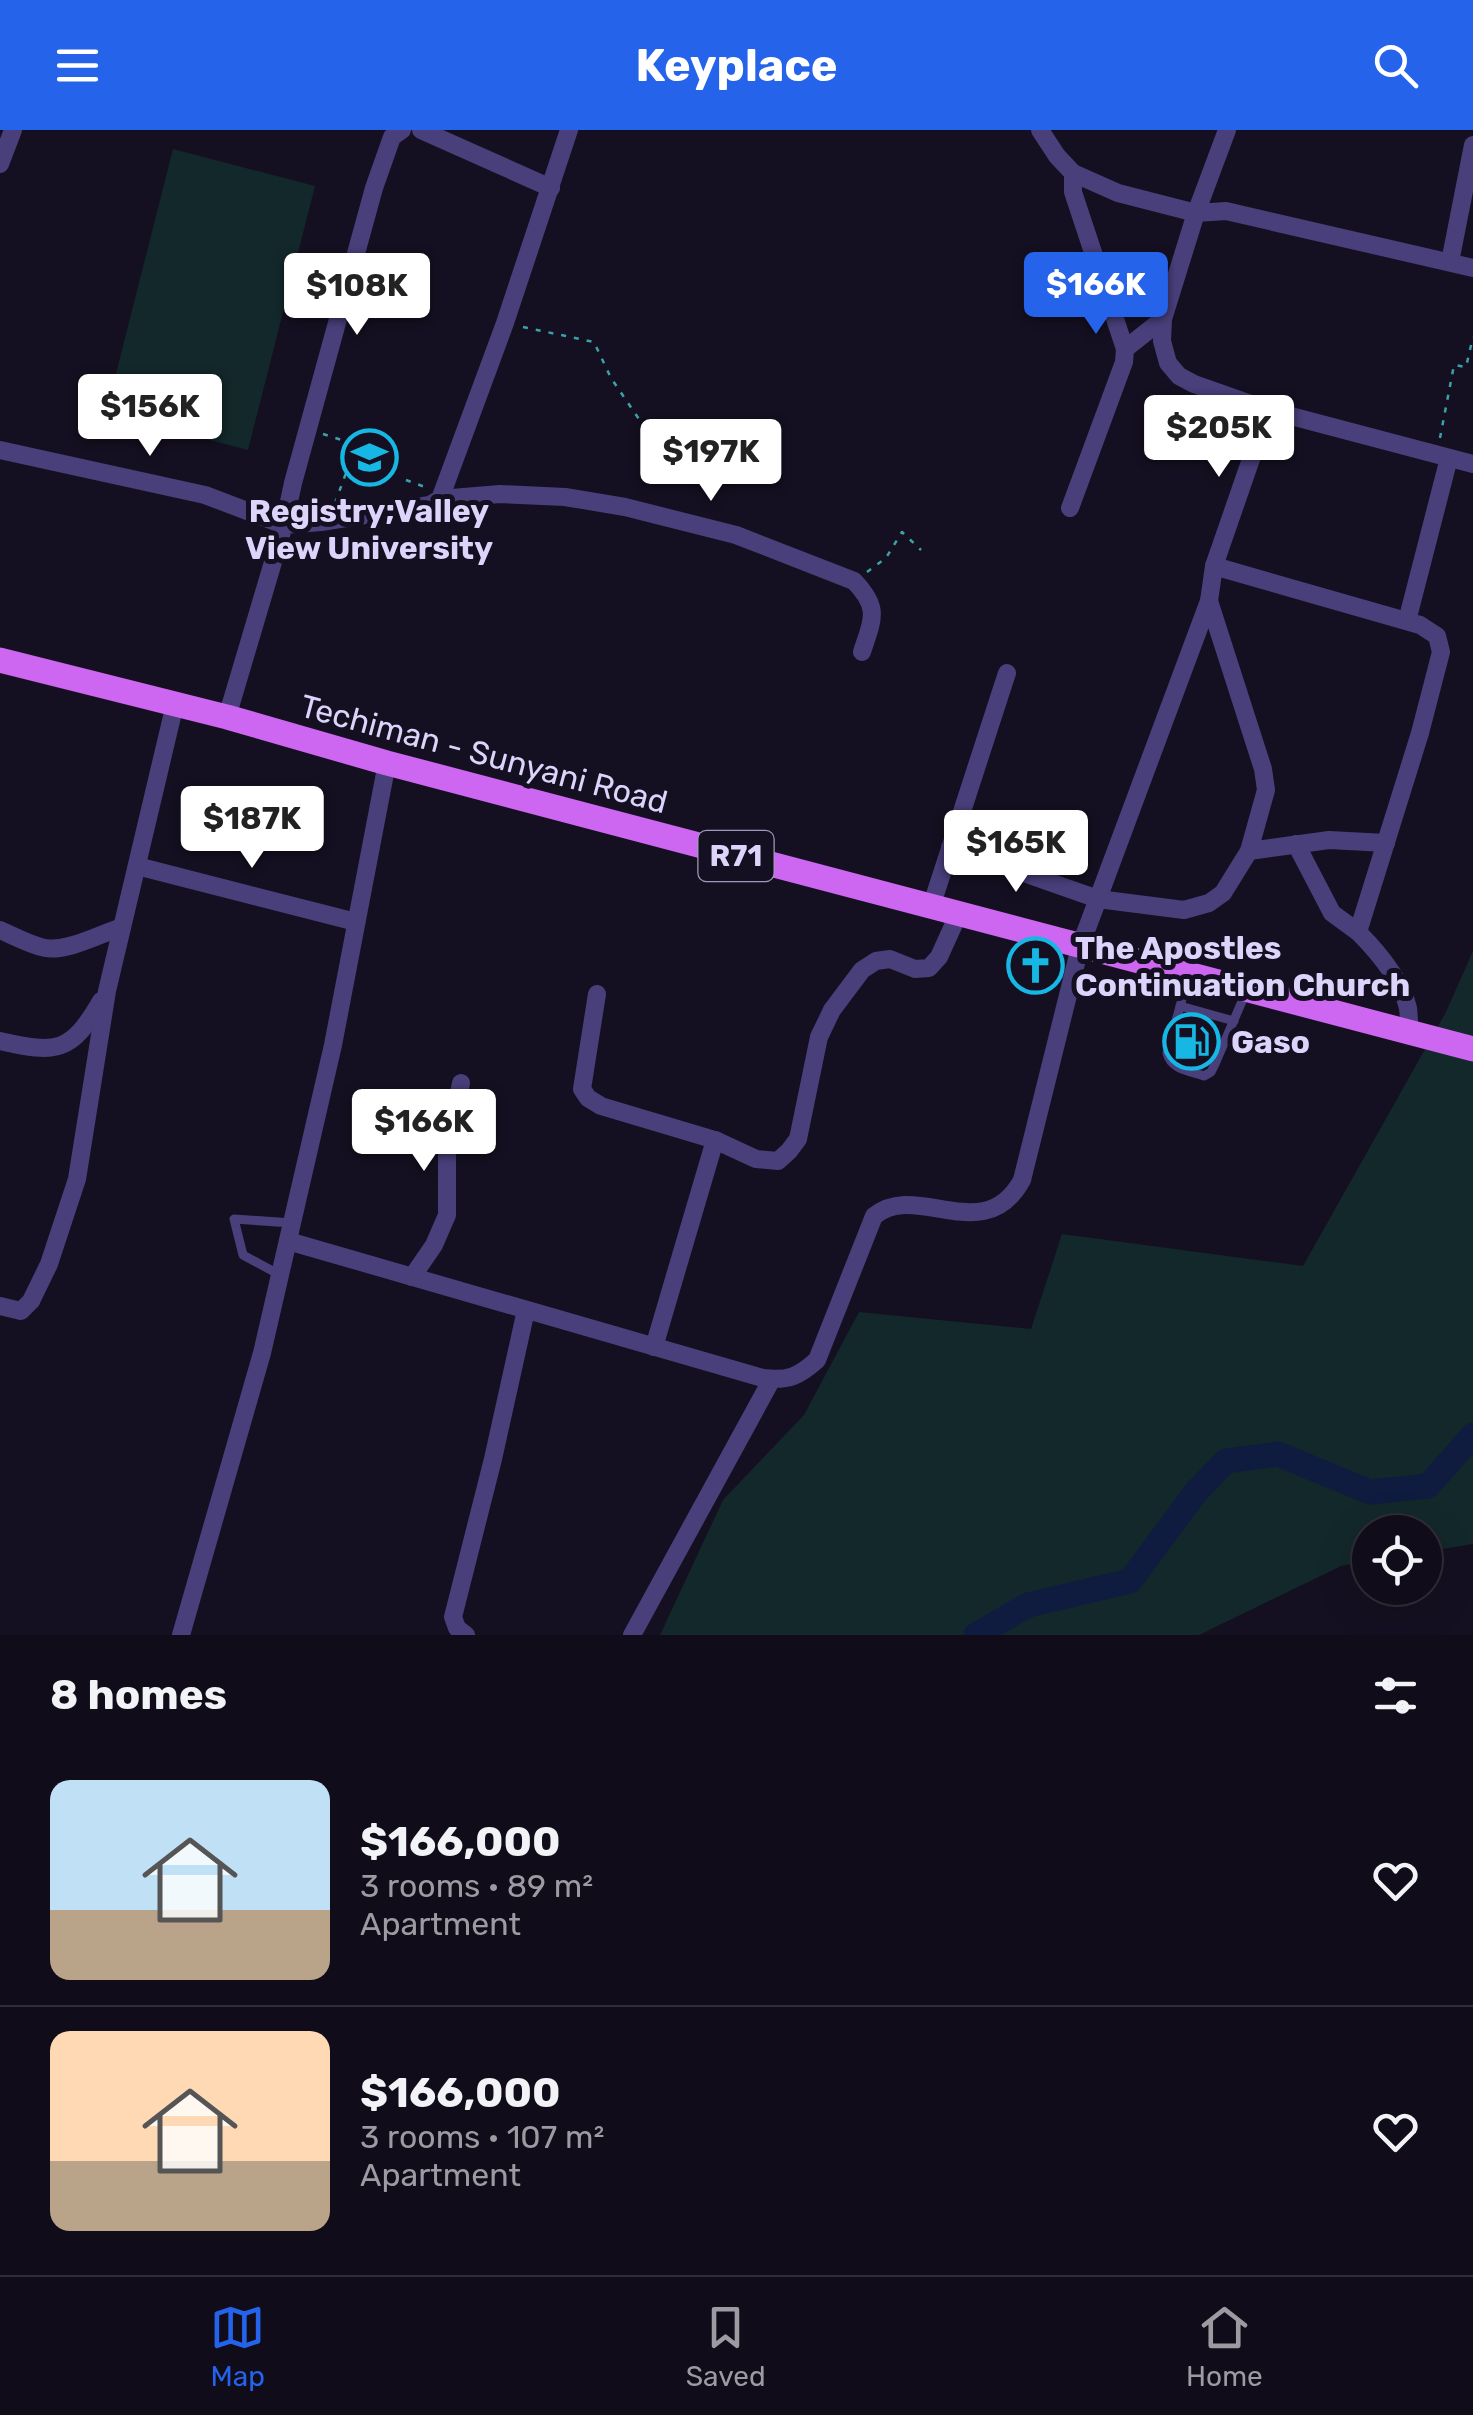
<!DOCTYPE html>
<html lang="en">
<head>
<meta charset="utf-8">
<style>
	body { margin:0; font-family:Rubik,sans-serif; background:#191522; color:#f1f3f6; height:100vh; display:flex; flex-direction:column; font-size:38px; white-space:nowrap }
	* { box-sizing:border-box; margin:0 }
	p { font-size:32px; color:#9c9ba2 }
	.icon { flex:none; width:55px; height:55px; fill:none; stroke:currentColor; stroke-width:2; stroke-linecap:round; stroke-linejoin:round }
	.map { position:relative; height:1505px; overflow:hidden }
	.drawer { display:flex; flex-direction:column; background:#100c19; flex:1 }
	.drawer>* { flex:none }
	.fabs { position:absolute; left:1352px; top:1385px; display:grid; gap:20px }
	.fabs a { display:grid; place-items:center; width:90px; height:90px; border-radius:50%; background:#100c19; box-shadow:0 10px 40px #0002,0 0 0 2px #302c38; font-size:50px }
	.price { position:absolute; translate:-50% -85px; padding:0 22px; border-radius:10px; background:#fff; color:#222; font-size:32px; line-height:65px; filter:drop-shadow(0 2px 5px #0008) }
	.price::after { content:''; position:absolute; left:50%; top:60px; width:30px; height:22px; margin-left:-15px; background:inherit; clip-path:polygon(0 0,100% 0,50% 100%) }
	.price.active { background:#2563eb; color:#fff }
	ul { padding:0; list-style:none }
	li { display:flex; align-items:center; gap:30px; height:250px; padding:0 50px }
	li+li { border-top:2px solid #302c38 }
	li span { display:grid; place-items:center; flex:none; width:280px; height:200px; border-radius:20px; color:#555 }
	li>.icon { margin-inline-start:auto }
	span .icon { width:120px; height:120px; fill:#fffc; stroke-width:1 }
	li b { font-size:42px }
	h2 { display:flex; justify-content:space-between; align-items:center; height:120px; padding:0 50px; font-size:42px }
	header { display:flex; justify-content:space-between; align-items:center; height:130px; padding:0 50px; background:#2563eb; color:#fff; font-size:45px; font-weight:700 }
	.dock { display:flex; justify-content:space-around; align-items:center; height:140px; border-top:2px solid #302c38; background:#100c19; font-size:28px; color:#9c9ba2 }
	.dock a { display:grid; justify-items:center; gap:5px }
	.dock .active { color:#2563eb }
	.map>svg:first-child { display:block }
	.green { fill:#13282a }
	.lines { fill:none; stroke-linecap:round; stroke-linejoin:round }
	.river { stroke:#101c3f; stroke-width:25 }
	.path { stroke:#3aa2a8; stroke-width:2.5; stroke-dasharray:5 8; stroke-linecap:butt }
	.lane { stroke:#493f7b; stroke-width:9 }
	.street { stroke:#493f7b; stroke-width:18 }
	.primary { stroke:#cd66f0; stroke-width:25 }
	.labels { text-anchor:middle; stroke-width:10; stroke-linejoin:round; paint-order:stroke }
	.shield { fill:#151021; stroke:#a199ba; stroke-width:2.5 }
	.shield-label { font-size:30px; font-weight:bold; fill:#ddd4fb }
	.poi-label { font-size:32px; font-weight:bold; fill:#ddd4fb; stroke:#151021; text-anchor:start }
	.street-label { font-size:32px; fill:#ddd4fb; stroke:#151021 }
</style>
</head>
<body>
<header><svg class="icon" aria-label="menu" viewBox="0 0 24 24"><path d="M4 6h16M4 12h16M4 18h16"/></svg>Keyplace<svg class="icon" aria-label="search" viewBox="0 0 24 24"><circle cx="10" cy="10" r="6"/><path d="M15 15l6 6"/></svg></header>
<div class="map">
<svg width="1473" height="1505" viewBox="0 0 1473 1505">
	<rect width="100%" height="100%" fill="#151021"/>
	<!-- green -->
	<g class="green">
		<polygon points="173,19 315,56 248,320 106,283"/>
		<polygon points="1473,821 1473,1414 1425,1422 1425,1402 1370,1402 1370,1431 1341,1436 1199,1505 660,1505 723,1370 804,1285 859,1182 1031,1199 1062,1104 1303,1136 1446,882"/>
	</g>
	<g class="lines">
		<!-- river -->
		<polyline class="river" points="976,1505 1028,1475 1130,1451 1196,1362 1226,1331 1278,1324 1370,1362 1428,1356 1473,1305"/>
		<!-- path -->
		<g class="path">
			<polyline points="523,197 594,212 611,248 643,295 669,348"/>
			<polyline points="323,304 345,311"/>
			<polyline points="1440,308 1454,235 1466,237 1473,207"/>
			<polyline points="406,350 425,357"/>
			<polyline points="335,373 350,332"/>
			<polyline points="867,442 886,428 902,402 921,420"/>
		</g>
		<!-- lane -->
		<g class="lane">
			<path d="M1188,848L1167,923C1171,940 1190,941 1204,946L1211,942L1215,934L1246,862"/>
			<polyline points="1180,876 1234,891"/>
			<polyline points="280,1145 243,1125 234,1089 292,1093"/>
		</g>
		<!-- street -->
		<g class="street">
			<polyline points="421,0 551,58"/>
			<polyline points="1040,0 1057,26 1073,43 1118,63 1196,83 1226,81 1473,138"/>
			<polyline points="1227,0 1196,83 1163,189 1162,211 1168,233 1179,246 1194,254 1268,280 1473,334"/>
			<polyline points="0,34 13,0"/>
			<polyline points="1450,132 1473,15"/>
			<polyline points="1125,219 1163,189"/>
			<polyline points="0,320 205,365 284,395 293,353 374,58 392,7 402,0"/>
			<polyline points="440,369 505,193 569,0"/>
			<polyline points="1070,378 1124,232 1125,219 1073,62 1073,43"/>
			<path d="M1214,436L1420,495L1437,506L1441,522L1420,603L1358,802C1378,822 1401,849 1408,878C1409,886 1409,895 1410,904"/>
			<polyline points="1407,491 1449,328"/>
			<path d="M227,587L284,395L321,392L396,380L430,375L440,369L500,364L565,367L625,377L736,405L854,451C880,478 873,488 862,522"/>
			<polyline points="1296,714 1332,783 1358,802"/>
			<polyline points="950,717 1098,769 1184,780 1209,773 1223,763 1249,721 1266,660 1263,639 1209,471"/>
			<polyline points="1249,721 1329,710 1386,713"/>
			<polyline points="137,736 356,792"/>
			<polyline points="931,777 1007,543"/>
			<path d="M0,800C14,806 30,815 45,818C67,822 100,804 122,797"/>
			<polyline points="597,864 582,959 588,968 601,976 715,1010 756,1029 778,1031 789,1021 798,1009 819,907 832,880 862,840 876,831 890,829 915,839 929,838 939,827 958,785"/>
			<path d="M0,911C57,924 71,923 101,871"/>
			<path d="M288,1111L763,1248C788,1251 798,1247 817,1230L874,1086C917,1050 984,1119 1022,1050L1080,817L1209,471L1214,436L1268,280"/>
			<polyline points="412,1147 434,1115 447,1085 447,1021 461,953"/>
			<polyline points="0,1176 21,1181 31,1171 49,1134 77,1049 107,861 175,574"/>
			<polyline points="654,1217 715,1010"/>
			<polyline points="181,1505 262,1223 333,915 387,633"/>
			<polyline points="466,1505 457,1498 453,1487 493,1329 526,1180"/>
			<polyline points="632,1505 772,1249"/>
		</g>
		<!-- primary -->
		<polyline class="primary" points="0,530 227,587 387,633 1473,919"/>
	</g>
	<!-- icons -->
	<defs>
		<symbol id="university-ring" viewBox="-11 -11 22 22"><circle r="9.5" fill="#151021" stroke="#17b7e4" stroke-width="1.5"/><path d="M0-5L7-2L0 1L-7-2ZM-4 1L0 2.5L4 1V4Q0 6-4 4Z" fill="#17b7e4"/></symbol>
		<symbol id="church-ring" viewBox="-11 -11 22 22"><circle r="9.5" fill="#151021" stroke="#17b7e4" stroke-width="1.5"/><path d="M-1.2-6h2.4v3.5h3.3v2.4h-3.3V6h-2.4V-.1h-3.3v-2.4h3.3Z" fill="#17b7e4"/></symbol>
		<symbol id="fuel-ring" viewBox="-11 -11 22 22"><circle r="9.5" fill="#151021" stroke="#17b7e4" stroke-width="1.5"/><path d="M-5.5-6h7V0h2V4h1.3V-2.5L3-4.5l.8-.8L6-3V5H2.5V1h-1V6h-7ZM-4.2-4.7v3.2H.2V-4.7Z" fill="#17b7e4"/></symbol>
	</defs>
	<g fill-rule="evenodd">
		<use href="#university-ring" x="338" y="296" width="63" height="63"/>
		<use href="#church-ring" x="1004" y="804" width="63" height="63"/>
		<use href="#fuel-ring" x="1160" y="880" width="63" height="63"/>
	</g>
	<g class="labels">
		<!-- shield labels -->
		<rect class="shield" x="698.5" y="701" width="75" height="50" rx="8"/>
		<g class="shield-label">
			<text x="736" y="736">R71</text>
		</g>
		<!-- poi labels -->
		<g class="poi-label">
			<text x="369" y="392" text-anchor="middle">Registry;Valley<tspan x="369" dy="37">View University</tspan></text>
			<text x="1075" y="829">The Apostles<tspan x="1075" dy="37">Continuation Church</tspan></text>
			<text x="1231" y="923">Gaso</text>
		</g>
		<!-- street labels -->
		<g class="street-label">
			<text transform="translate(484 624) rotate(15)" y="11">Techiman - Sunyani Road</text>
		</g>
	</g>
</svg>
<div class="fabs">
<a><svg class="icon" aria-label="locate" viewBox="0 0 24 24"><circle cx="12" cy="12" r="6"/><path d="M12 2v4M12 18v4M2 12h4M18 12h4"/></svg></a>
</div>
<b class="price active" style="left:1096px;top:207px">$166K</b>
<b class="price" style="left:357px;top:208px">$108K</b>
<b class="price" style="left:150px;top:329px">$156K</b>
<b class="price" style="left:1219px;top:350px">$205K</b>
<b class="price" style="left:711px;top:374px">$197K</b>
<b class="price" style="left:252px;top:741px">$187K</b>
<b class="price" style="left:1016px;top:765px">$165K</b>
<b class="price" style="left:424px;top:1044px">$166K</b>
</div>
<section class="drawer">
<h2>8 homes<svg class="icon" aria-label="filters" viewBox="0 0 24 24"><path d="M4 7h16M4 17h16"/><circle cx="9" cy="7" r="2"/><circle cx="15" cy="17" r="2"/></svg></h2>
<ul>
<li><span style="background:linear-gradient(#bfe0f5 65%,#b9a48a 0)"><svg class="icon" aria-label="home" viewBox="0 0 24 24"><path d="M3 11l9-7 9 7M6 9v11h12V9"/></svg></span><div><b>$166,000</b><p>3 rooms · 89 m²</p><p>Apartment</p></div><svg class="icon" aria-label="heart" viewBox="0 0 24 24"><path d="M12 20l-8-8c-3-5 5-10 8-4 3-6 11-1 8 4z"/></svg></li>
<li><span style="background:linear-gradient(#ffd9b3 65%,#b9a48a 0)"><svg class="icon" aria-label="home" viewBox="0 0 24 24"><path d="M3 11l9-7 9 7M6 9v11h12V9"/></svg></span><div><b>$166,000</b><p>3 rooms · 107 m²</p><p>Apartment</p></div><svg class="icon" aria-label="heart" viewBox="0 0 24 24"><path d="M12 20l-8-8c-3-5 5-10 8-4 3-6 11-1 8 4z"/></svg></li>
</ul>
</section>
<nav class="dock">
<a class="active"><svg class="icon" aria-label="map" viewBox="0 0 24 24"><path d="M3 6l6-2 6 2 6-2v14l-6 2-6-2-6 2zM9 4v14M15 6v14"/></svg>Map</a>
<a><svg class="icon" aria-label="saved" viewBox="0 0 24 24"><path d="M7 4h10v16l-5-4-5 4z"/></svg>Saved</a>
<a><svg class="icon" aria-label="home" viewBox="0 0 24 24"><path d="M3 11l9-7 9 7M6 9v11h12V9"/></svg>Home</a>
</nav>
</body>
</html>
